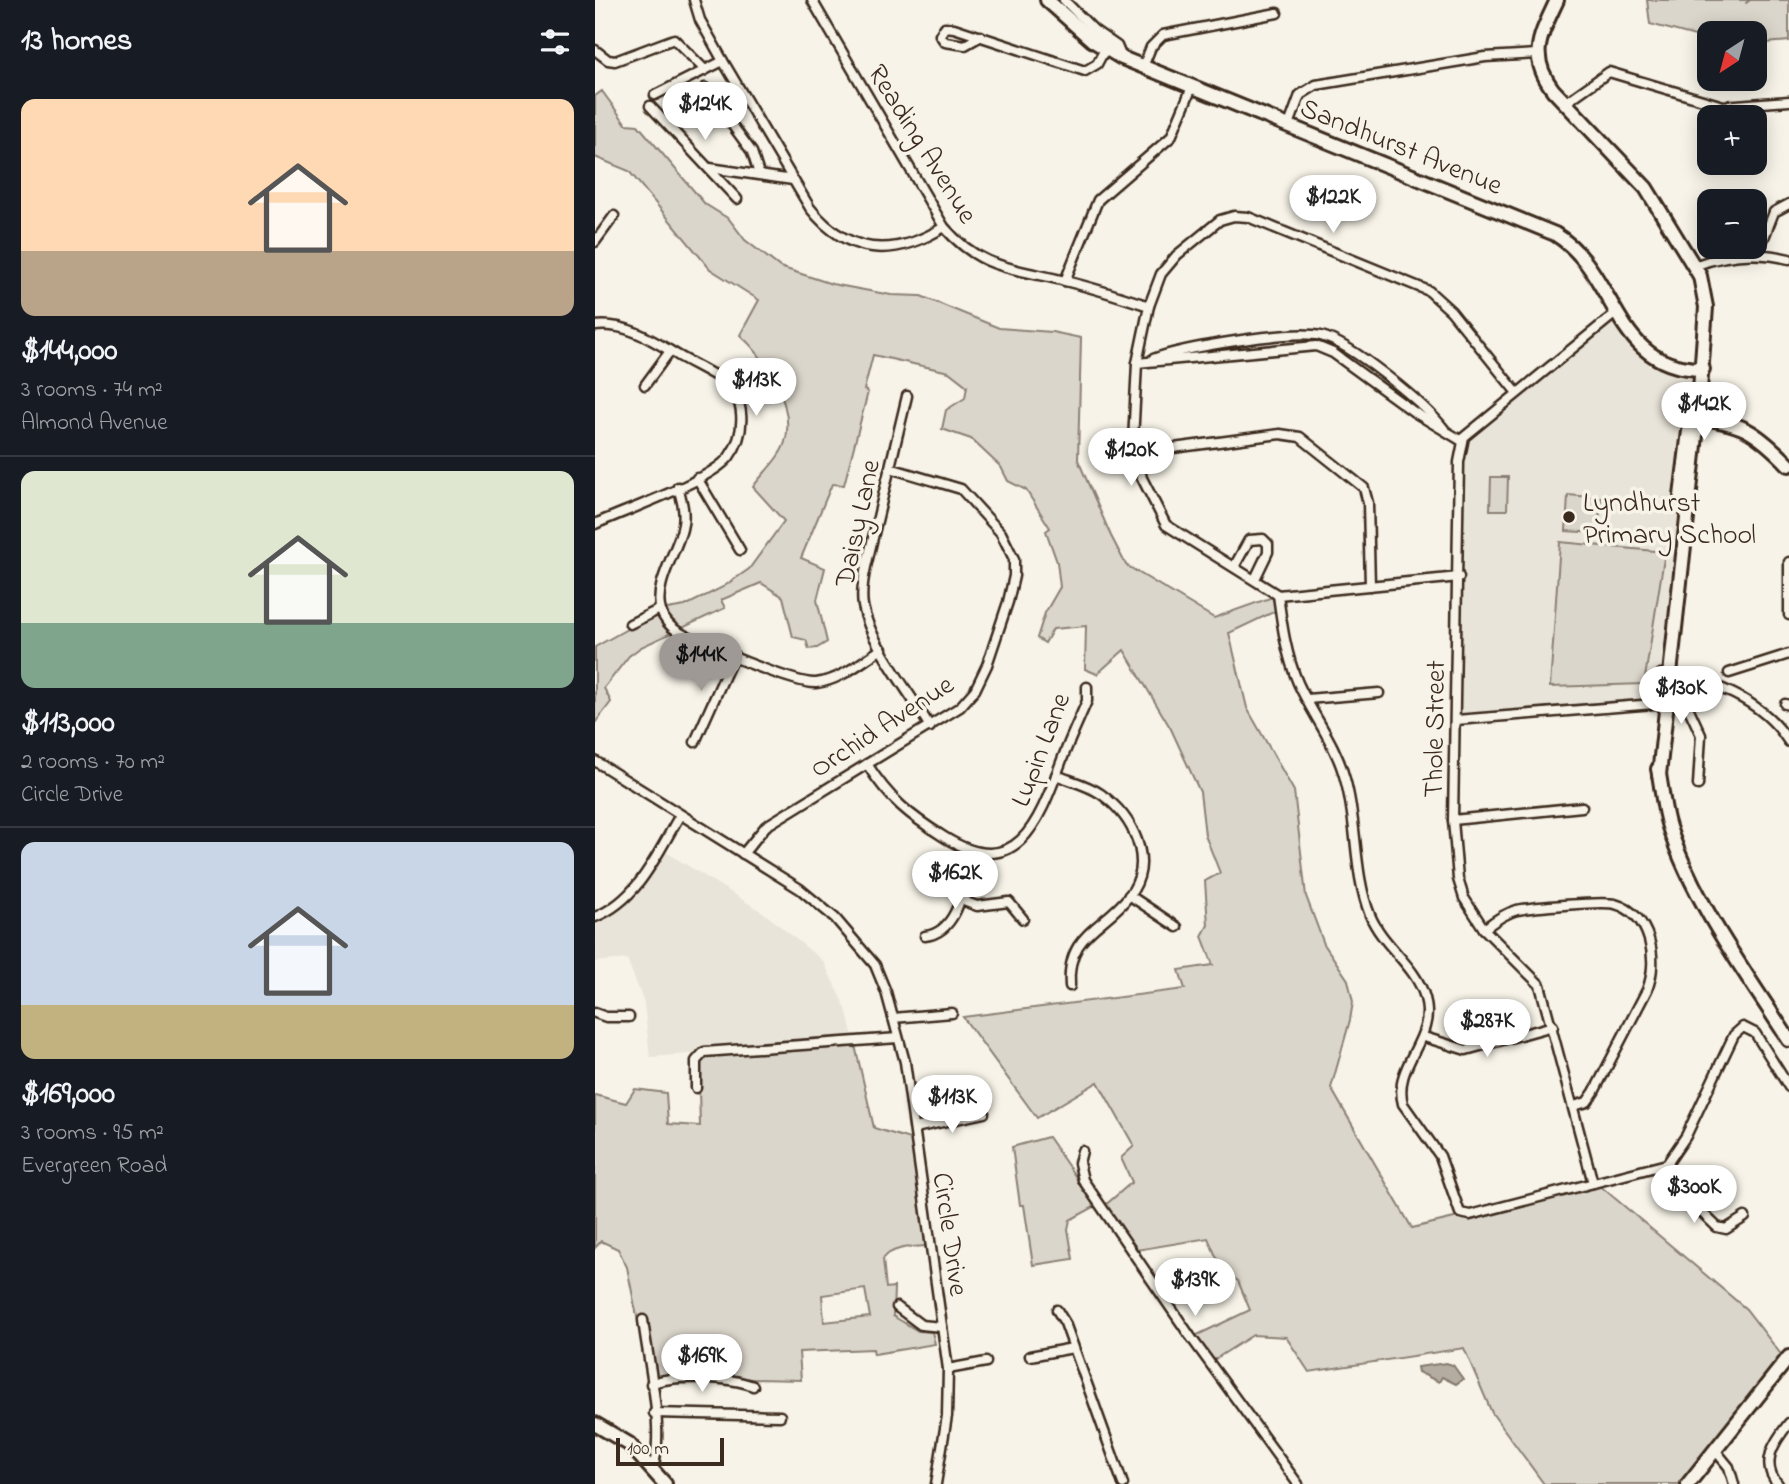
<!DOCTYPE html>
<html lang="en">
<head>
<meta charset="utf-8">
<style>
	body { margin:0; font-family:"Indie Flower",sans-serif; background:#242831; color:#f1f3f6; height:100vh; display:flex; flex-direction:column; font-size:26px; white-space:nowrap }
	* { box-sizing:border-box; margin:0 }
	p { font-size:23px; color:#9ea1a6 }
	.icon { flex:none; width:38px; height:38px; fill:none; stroke:currentColor; stroke-width:2; stroke-linecap:round; stroke-linejoin:round }
	.map { position:relative; flex:1; overflow:hidden }
	.sheet { display:flex; flex-direction:column; background:#171b24; width:595px }
	.sheet>* { flex:none }
	.needle { width:46px; rotate:216deg }
	.buttons { position:absolute; left:1102px; top:21px; display:grid; gap:14px }
	.buttons a { display:grid; place-items:center; width:70px; height:70px; border-radius:14px; background:#171b24; box-shadow:0 4px 18px #0003; font-size:35px }
	.scale { position:absolute; left:21px; bottom:18px; width:108px; box-sizing:border-box; padding-left:7px; border:4px solid #3b2a1e; border-top:0; font-size:19px; line-height:24px; white-space:nowrap; color:#3b2a1e; -webkit-text-stroke:5px #f7f3e8; paint-order:stroke }
	.price { position:absolute; translate:-50% -60px; padding:0 16px; border-radius:24px; background:#fff; color:#222; font-size:23px; line-height:46px; filter:drop-shadow(0 2px 4px #0008) }
	.price::after { content:''; position:absolute; left:50%; top:42px; width:21px; height:16px; margin-left:-10px; background:inherit; clip-path:polygon(0 0,100% 0,50% 100%) }
	.price.current { background:#9f9995; color:#111 }
	ul { padding:0; list-style:none }
	li { display:grid; align-content:center; gap:14px; height:371px; padding:0 21px }
	li+li { border-top:2px solid #363941 }
	li span { display:grid; place-items:center; height:217px; border-radius:14px; color:#555 }
	li>.icon { margin-inline-start:auto }
	span .icon { width:126px; height:126px; fill:#fffc; stroke-width:1 }
	li b { font-size:30px }
	h2 { display:flex; justify-content:space-between; align-items:center; height:84px; padding:0 21px; font-size:30px }
	main { display:flex; flex:1; min-height:0 }
	.map>svg:first-child { display:block }
	.built { fill:#e9e4d9 }
	.green { fill:#dbd6cb; stroke:#8b8074; stroke-width:2; fill-rule:evenodd }
	.water { fill:#b4aca0; stroke:#84786c; stroke-width:2 }
	.lines { fill:none; stroke-linecap:round; stroke-linejoin:round }
	.stream { stroke:#84786c; stroke-width:2 }
	.street-casing { stroke:#3b2a1e; stroke-width:13 }
	.secondary-casing { stroke:#3b2a1e; stroke-width:18 }
	.street { stroke:#f7f3e8; stroke-width:8 }
	.secondary { stroke:#f7f3e8; stroke-width:12 }
	.poi-dot { fill:#3b2a1e; stroke:#f7f3e8; stroke-width:2.5 }
	.labels { text-anchor:middle; stroke-width:7; stroke-linejoin:round; paint-order:stroke }
	.street-label { font-size:28px; fill:#3b2a1e; stroke:#f7f3e8 }
	.poi-label { font-size:28px; fill:#3b2a1e; stroke:#f7f3e8; text-anchor:start }
</style>
</head>
<body>
<main>
<section class="sheet">
<h2>13 homes<svg class="icon" aria-label="filters" viewBox="0 0 24 24"><path d="M4 7h16M4 17h16"/><circle cx="9" cy="7" r="2"/><circle cx="15" cy="17" r="2"/></svg></h2>
<ul>
<li><span style="background:linear-gradient(#ffd9b3 70%,#b9a48a 0)"><svg class="icon" aria-label="home" viewBox="0 0 24 24"><path d="M3 11l9-7 9 7M6 9v11h12V9"/></svg></span><div><b>$144,000</b><p>3 rooms · 74 m²</p><p>Almond Avenue</p></div></li>
<li><span style="background:linear-gradient(#dfe7d0 70%,#7fa58c 0)"><svg class="icon" aria-label="home" viewBox="0 0 24 24"><path d="M3 11l9-7 9 7M6 9v11h12V9"/></svg></span><div><b>$113,000</b><p>2 rooms · 70 m²</p><p>Circle Drive</p></div></li>
<li><span style="background:linear-gradient(#c9d6e8 75%,#c2b280 0)"><svg class="icon" aria-label="home" viewBox="0 0 24 24"><path d="M3 11l9-7 9 7M6 9v11h12V9"/></svg></span><div><b>$169,000</b><p>3 rooms · 95 m²</p><p>Evergreen Road</p></div></li>
</ul>
</section>
<div class="map">
<svg width="1194" height="1484" viewBox="0 0 1194 1484">
	<rect width="100%" height="100%" fill="#f7f3e8"/>
	<filter id="ink" filterUnits="userSpaceOnUse"><feTurbulence type="fractalNoise" baseFrequency=".0143" numOctaves="2"/><feDisplacementMap in="SourceGraphic" scale="14" xChannelSelector="R" yChannelSelector="G"/><feConvolveMatrix kernelMatrix="1 2 1 2 8 2 1 2 1" color-interpolation-filters="sRGB"/></filter>
	<g filter="url(#ink)">
		<!-- built -->
		<g class="built">
			<polygon points="1017,315 1042,342 1100,369 1064,703 861,720 867,441"/>
			<polygon points="66,849 169,913 228,961 251,1009 259,1041 55,1057 49,1003 32,959 0,962 0,916 19,908"/>
		</g>
		<!-- green -->
		<g class="green">
			<polygon points="1052,0 1194,0 1194,41 1160,44 1160,33 1115,33 1115,40 1055,24"/>
			<path d="M7,91L31,124L43,125L110,204L134,219L150,240L185,267L237,284L296,295L326,296L404,328L457,332L486,338L483,460L516,536L531,565L619,618L683,595L685,609L634,633L652,708L699,791L711,896L729,944L753,980L758,1002L755,1020L736,1088L817,1228L1003,1184L1151,1309L1191,1361L1092,1484H949L897,1413L869,1348L714,1372L691,1337L658,1335L614,1363L596,1338L655,1310L643,1281L627,1270L613,1238L536,1251L507,1208L537,1182L526,1158L539,1146L503,1082L442,1118L368,1017L590,989L584,970L618,965L607,936L613,925L610,881L625,873L610,835L605,792L576,729L529,650L502,674L490,669L491,626L458,629L450,643L442,638L450,613L465,587L462,562L451,531L455,528L431,490L413,481L406,467L376,439L347,429L351,410L370,398L372,386L354,372L278,355L269,390L273,392L249,485L237,484L206,558L230,568L222,600L232,642L222,648L214,649L211,640L198,637L188,597L166,583L126,600L130,608L46,647L34,656L9,688L16,702L0,723V647L66,610L90,606L128,587L154,569L189,521L158,487C167,474 186,457 190,442C201,406 170,357 145,335L164,300L115,269L34,171L0,157V96Z"/>
			<polygon points="896,477 913,477 912,510 895,510"/>
			<polygon points="973,495 1006,498 1003,533 971,531"/>
			<polygon points="965,542 1070,552 1049,684 955,687"/>
			<path d="M259,1041L279,1128L321,1141L334,1246C319,1247 297,1246 288,1259L291,1288L299,1287L298,1316L323,1331L337,1332L340,1344L279,1354L278,1349L204,1352L206,1380L54,1377L32,1267L23,1249L6,1241L0,1248V1095L31,1103L40,1089L71,1093L73,1124L105,1126L103,1051ZM270,1289L275,1317L229,1322L227,1295Z"/>
			<polygon points="453,1137 501,1206 475,1220 473,1229 478,1259 438,1265 429,1205 425,1205 417,1147"/>
		</g>
		<!-- water -->
		<polygon class="water" points="851,1363 858,1365 868,1379 861,1384 847,1377 844,1382 823,1372 822,1367"/>
		<g class="lines">
			<!-- stream -->
			<polyline class="stream" points="1151,3 1155,0"/>
			<defs>
				<g id="street">
					<path d="M99,0L105,20L128,61L215,208C253,256 299,258 349,227"/>
					<path d="M217,0L349,227C386,270 419,268 470,281C499,288 527,297 554,306"/>
					<polyline points="469,0 499,30 522,46 527,58"/>
					<polyline points="386,36 370,45 350,42 345,35 350,27 359,28 490,71 502,64 510,49"/>
					<polyline points="0,50 13,60 20,61 79,39 110,70"/>
					<polyline points="548,67 556,47 568,35 682,13"/>
					<polyline points="110,88 157,152 164,174"/>
					<polyline points="60,95 128,61"/>
					<polyline points="970,103 1014,72 1128,106 1194,101"/>
					<polyline points="55,106 142,199"/>
					<polyline points="694,125 705,95 721,85 890,57 942,54"/>
					<polyline points="115,168 198,180"/>
					<polyline points="0,242 19,216"/>
					<polyline points="1163,253 1179,212 1194,204"/>
					<path d="M1099,266C1130,254 1162,251 1194,259"/>
					<polyline points="470,281 503,200 576,137 597,87"/>
					<path d="M0,326C31,322 59,341 84,356C98,364 113,371 127,380C152,397 151,434 134,457C115,481 31,510 0,524"/>
					<path d="M558,359C587,348 697,329 726,336C756,343 830,404 849,429"/>
					<polyline points="542,363 721,346 738,353 819,412 867,441"/>
					<polyline points="50,385 75,351"/>
					<path d="M312,396L271,567C268,580 266,593 268,606C275,644 315,692 335,727"/>
					<polyline points="540,453 685,434 705,437 769,488 773,503 775,586"/>
					<polyline points="102,478 145,550"/>
					<path d="M83,487C87,501 91,514 87,529C81,553 58,586 66,611C68,618 75,627 82,631C101,643 202,685 221,683C245,681 267,661 287,649"/>
					<polyline points="1194,562 1194,615"/>
					<polyline points="639,567 654,540 668,539 673,544 673,552 660,579"/>
					<polyline points="864,577 683,595 571,525 547,478 538,441 542,363 554,306 566,274 582,255 625,220 639,216 653,217 834,291 856,311 922,393"/>
					<path d="M683,595C687,625 691,655 703,683C718,716 741,744 750,779C763,823 758,872 775,915C788,947 821,965 830,998C842,1039 797,1064 808,1104L845,1156L865,1213L875,1215L1072,1164L1091,1136L1139,1035L1148,1027L1160,1033L1194,1087"/>
					<polyline points="35,624 65,609"/>
					<polyline points="1134,673 1194,654"/>
					<path d="M1066,674C1115,679 1167,699 1194,742"/>
					<polyline points="712,699 784,693"/>
					<polyline points="1190,704 1194,705"/>
					<polyline points="861,720 1071,703"/>
					<polyline points="100,742 139,655"/>
					<polyline points="0,761 205,889 240,918 280,965 291,992 310,1062 353,1369 352,1416 341,1484"/>
					<path d="M272,764C294,799 314,815 349,837C421,882 443,824 465,765C473,743 483,722 492,701V687"/>
					<path d="M461,775C476,781 493,785 506,794C538,817 561,861 534,896C508,929 471,934 475,986"/>
					<polyline points="1103,785 1106,735 1093,707 1108,681"/>
					<polyline points="858,820 987,807"/>
					<polyline points="384,853 370,896 371,902 382,906 414,902 428,919"/>
					<polyline points="148,854 171,826 365,707 380,690 392,665 413,602 419,576 419,559 406,533 366,489 295,468"/>
					<polyline points="534,895 582,927"/>
					<path d="M0,917C44,899 62,854 85,815"/>
					<path d="M889,929C899,921 910,913 922,910C938,907 1006,901 1020,904C1056,914 1064,960 1052,990L999,1092L992,1102L979,1106"/>
					<path d="M330,936C366,932 369,880 378,851"/>
					<polyline points="0,1013 11,1017 34,1017"/>
					<polyline points="298,1018 357,1013"/>
					<polyline points="829,1037 871,1050 958,1026"/>
					<polyline points="101,1088 101,1061 109,1052 303,1038"/>
					<polyline points="320,1128 389,1113"/>
					<polyline points="487,1151 484,1163 488,1180 595,1336 703,1484"/>
					<polyline points="1061,1168 1122,1227 1131,1229 1150,1217"/>
					<polyline points="998,1183 945,985 889,929 869,898 863,879 858,820 864,462 869,437 1022,312"/>
					<polyline points="302,1307 326,1325 347,1327"/>
					<polyline points="462,1310 470,1323 528,1484"/>
					<path d="M48,1320C53,1362 70,1429 58,1468"/>
					<polyline points="435,1356 478,1348"/>
					<polyline points="353,1369 391,1362"/>
					<path d="M56,1384C78,1374 136,1377 158,1386"/>
					<polyline points="59,1413 185,1416"/>
					<polyline points="1120,1450 1134,1467 1139,1484"/>
					<path d="M1183,1484C1164,1463 1180,1441 1194,1423"/>
				</g>
				<g id="secondary">
					<path d="M452,0L497,40L527,58L960,234C1024,273 1017,370 1108,369"/>
					<path d="M962,0C946,35 932,55 958,90L1051,188L1105,276L1111,307L1103,417L1064,775"/>
					<path d="M1098,417C1146,422 1160,430 1194,465"/>
					<polyline points="1086,496 1094,431"/>
					<path d="M1063,769C1067,788 1068,808 1074,827C1099,903 1151,973 1194,1040"/>
					<polyline points="0,1424 34,1444 70,1484"/>
					<polyline points="1093,1484 1194,1357"/>
				</g>
			</defs>
			<!-- street casing -->
			<use href="#street" class="street-casing"/>
			<!-- secondary casing -->
			<use href="#secondary" class="secondary-casing"/>
			<!-- street -->
			<use href="#street" class="street"/>
			<!-- secondary -->
			<use href="#secondary" class="secondary"/>
		</g>
	</g>
	<!-- markers -->
	<circle class="poi-dot" cx="974" cy="517" r="7"/>
	<g class="labels">
		<!-- street labels -->
		<g class="street-label">
			<text transform="translate(329 143) rotate(58)" y="10">Reading Avenue</text>
			<text transform="translate(807 145) rotate(22)" y="10">Sandhurst Avenue</text>
			<text transform="translate(261 523) rotate(-78)" y="10">Daisy Lane</text>
			<text transform="translate(286 725) rotate(-33)" y="10">Orchid Avenue</text>
			<text transform="translate(838 729) rotate(-89)" y="10">Thole Street</text>
			<text transform="translate(444 749) rotate(-69)" y="10">Lupin Lane</text>
			<text transform="translate(357 1234) rotate(82)" y="10">Circle Drive</text>
		</g>
		<!-- poi labels -->
		<g class="poi-label">
			<text x="988" y="511">Lyndhurst<tspan x="988" dy="32">Primary School</tspan></text>
		</g>
	</g>
</svg>
<div class="buttons">
<a><svg class="needle" viewBox="-14 -14 28 28"><path d="M0-13l5 13h-10z" fill="#e53935"/><path d="M0 13l5-13h-10z" fill="#9ea1a6"/></svg></a>
<a>+</a>
<a>−</a>
</div>
<div class="scale">100 m</div>
<b class="price" style="left:110px;top:142px">$124K</b>
<b class="price" style="left:738px;top:235px">$122K</b>
<b class="price" style="left:161px;top:418px">$113K</b>
<b class="price" style="left:1109px;top:442px">$142K</b>
<b class="price" style="left:536px;top:488px">$120K</b>
<b class="price current" style="left:106px;top:693px">$144K</b>
<b class="price" style="left:1086px;top:726px">$130K</b>
<b class="price" style="left:360px;top:911px">$162K</b>
<b class="price" style="left:892px;top:1059px">$287K</b>
<b class="price" style="left:357px;top:1135px">$113K</b>
<b class="price" style="left:1099px;top:1225px">$300K</b>
<b class="price" style="left:600px;top:1318px">$139K</b>
<b class="price" style="left:107px;top:1394px">$169K</b>
</div>
</main>
</body>
</html>
